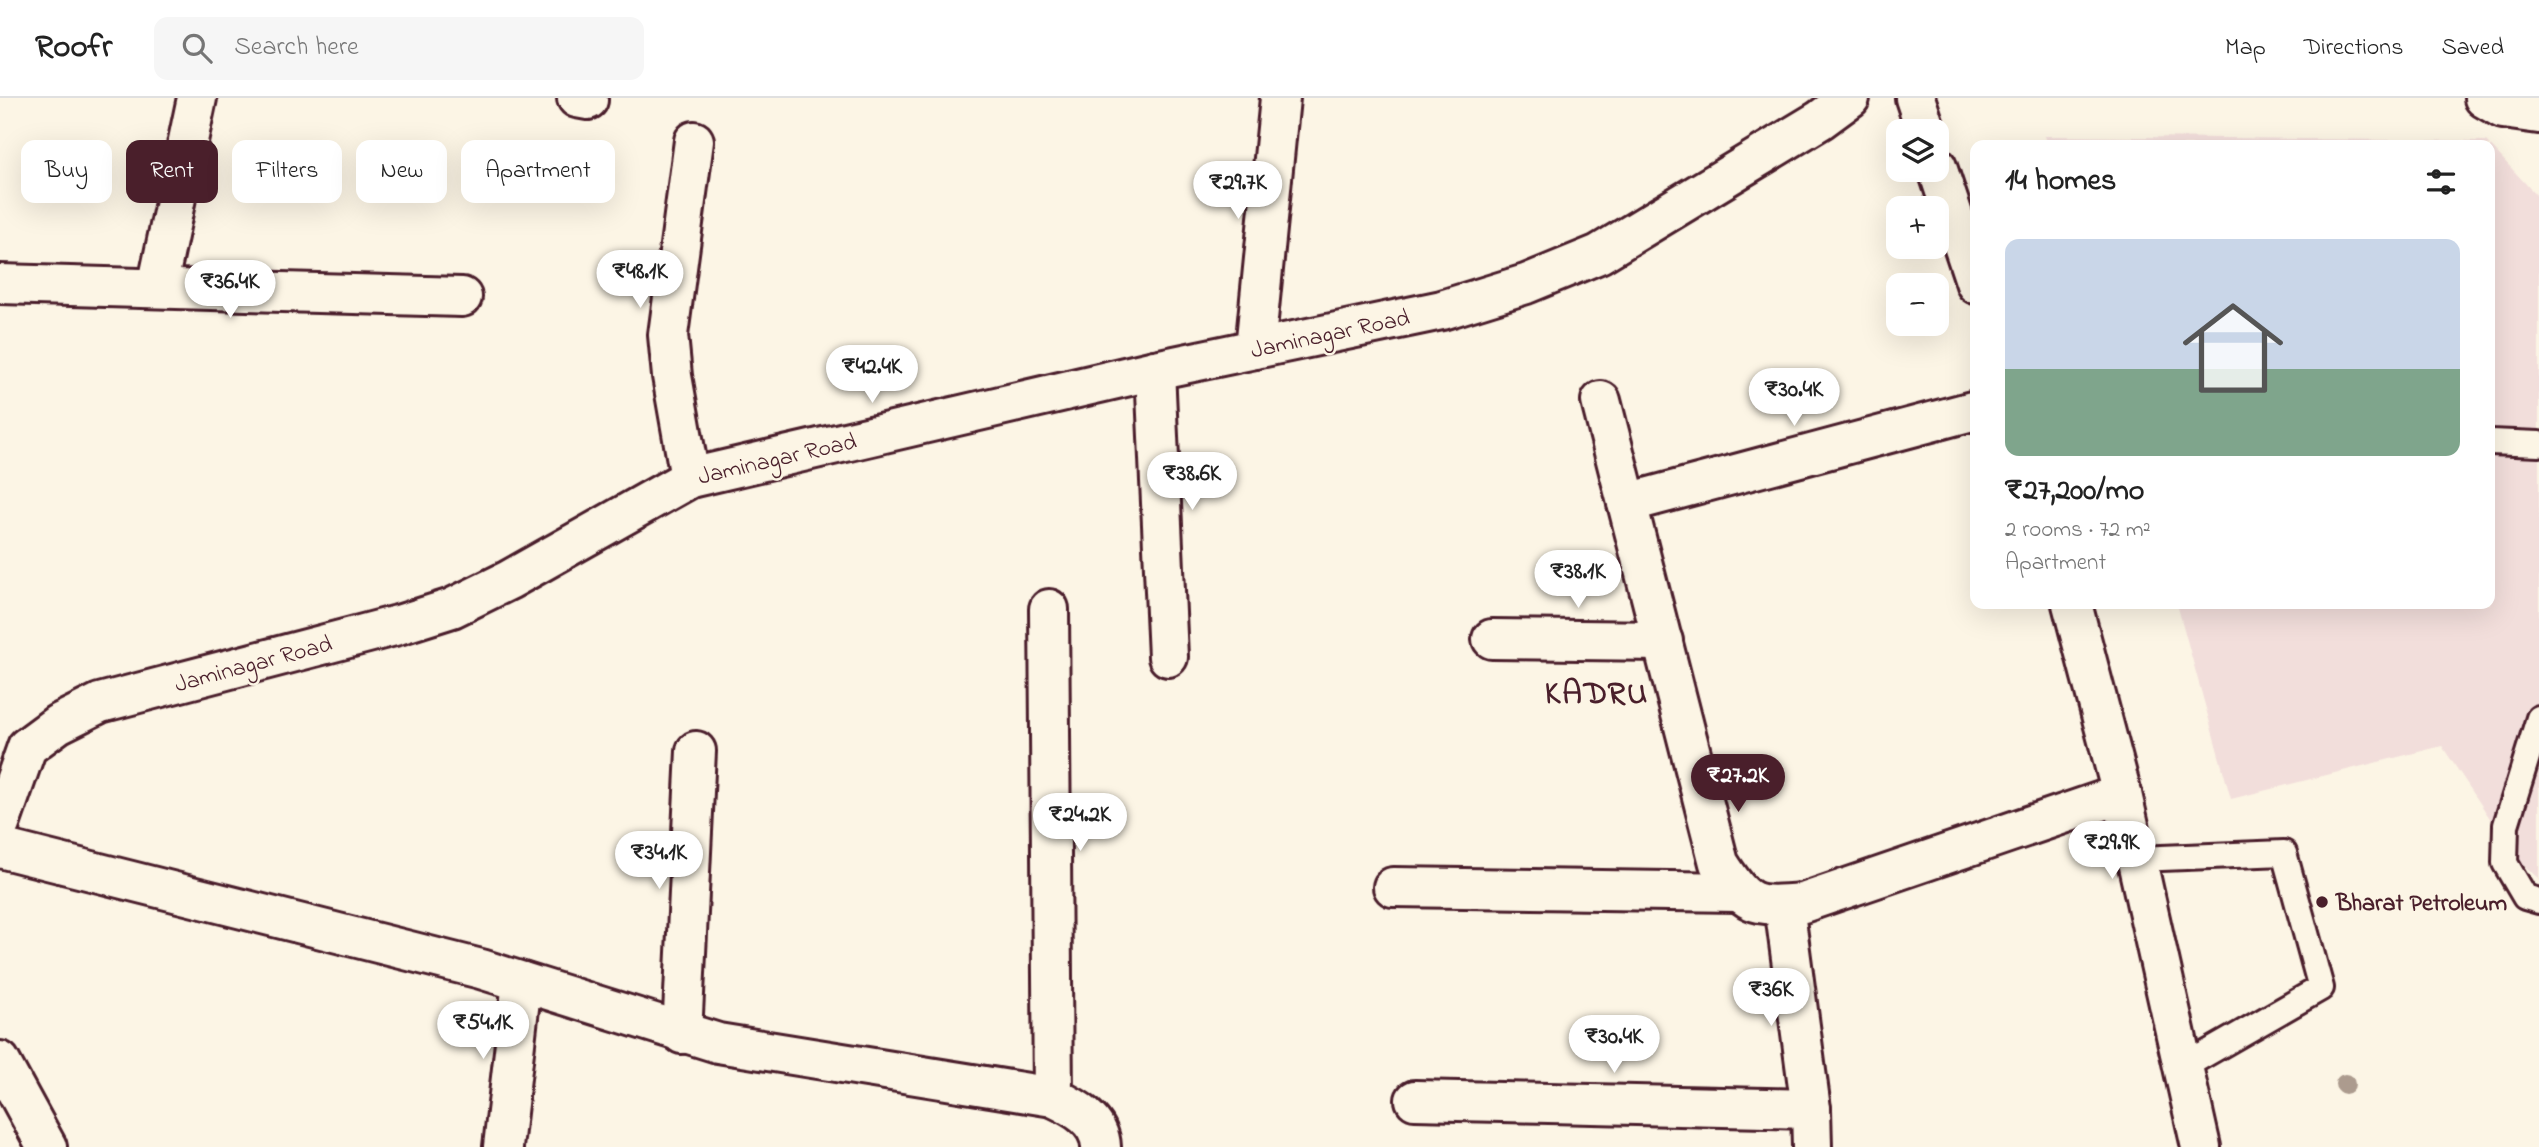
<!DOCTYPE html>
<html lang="en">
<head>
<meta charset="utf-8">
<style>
	body { margin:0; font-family:"Indie Flower",sans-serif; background:#f6f6f6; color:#222; height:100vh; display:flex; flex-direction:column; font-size:26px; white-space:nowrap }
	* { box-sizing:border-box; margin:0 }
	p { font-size:23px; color:#767676 }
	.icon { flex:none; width:38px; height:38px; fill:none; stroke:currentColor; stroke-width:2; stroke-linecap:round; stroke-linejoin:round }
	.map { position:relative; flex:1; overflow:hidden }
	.panel { position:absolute; left:1970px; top:42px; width:525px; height:469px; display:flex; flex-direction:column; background:#fff; border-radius:14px; box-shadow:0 7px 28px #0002 }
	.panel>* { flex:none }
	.top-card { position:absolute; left:21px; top:42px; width:665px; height:63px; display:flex; gap:14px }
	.fabs { position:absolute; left:1886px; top:21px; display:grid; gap:14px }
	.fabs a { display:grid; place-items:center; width:63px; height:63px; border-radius:14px; background:#fff; box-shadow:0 7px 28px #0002; font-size:35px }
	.price { position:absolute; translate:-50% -60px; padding:0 16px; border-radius:24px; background:#fff; color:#222; font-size:23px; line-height:46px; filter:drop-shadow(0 2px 4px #0008) }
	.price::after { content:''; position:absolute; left:50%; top:42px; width:21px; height:16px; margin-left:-10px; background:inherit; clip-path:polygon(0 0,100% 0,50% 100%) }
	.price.selected { background:#4a1f2b; color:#fff }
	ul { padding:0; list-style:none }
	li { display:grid; align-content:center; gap:14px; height:371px; padding:0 35px }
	li span { display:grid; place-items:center; height:217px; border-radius:14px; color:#555 }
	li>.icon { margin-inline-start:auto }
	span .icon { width:126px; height:126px; fill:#fffc; stroke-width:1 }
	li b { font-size:30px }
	h2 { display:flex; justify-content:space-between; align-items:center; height:84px; padding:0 35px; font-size:30px }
	.pill { padding:0 24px; border-radius:14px; background:#fff; box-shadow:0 7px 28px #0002; font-size:24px; line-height:63px }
	.pill.selected { background:#4a1f2b; color:#fff }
	header { display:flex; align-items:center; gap:42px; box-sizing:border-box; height:98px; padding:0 35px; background:#fff; border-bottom:2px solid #e0e0e0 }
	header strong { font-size:33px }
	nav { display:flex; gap:38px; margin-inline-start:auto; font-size:24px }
	.search { width:490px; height:63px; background:#f6f6f6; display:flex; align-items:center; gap:18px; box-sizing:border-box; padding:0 24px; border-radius:14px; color:#767676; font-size:26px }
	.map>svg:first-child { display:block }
	.built { fill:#f2dedb }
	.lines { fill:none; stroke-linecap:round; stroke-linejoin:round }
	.service-casing { stroke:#4a1f2b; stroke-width:30 }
	.minor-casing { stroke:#4a1f2b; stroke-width:44 }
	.tertiary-casing { stroke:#4a1f2b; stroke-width:44 }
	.service { stroke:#fcf5e5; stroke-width:24 }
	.minor { stroke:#fcf5e5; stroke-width:38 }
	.tertiary { stroke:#fcf5e5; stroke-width:38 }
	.tree { fill:#ac9b8e }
	.poi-dot { fill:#4a1f2b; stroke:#fcf5e5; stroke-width:2.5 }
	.labels { text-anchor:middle; stroke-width:5; stroke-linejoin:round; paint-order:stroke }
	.street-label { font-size:24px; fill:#4a1f2b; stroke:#fcf5e5 }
	.poi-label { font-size:24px; font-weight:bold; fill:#4a1f2b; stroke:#fcf5e5; text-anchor:start }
	.district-label { font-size:32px; font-weight:bold; letter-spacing:2px; fill:#4a1f2b; stroke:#fcf5e5 }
</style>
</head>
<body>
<header>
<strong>Roofr</strong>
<div class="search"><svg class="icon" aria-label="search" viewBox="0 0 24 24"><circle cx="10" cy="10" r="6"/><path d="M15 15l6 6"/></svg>Search here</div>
<nav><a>Map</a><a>Directions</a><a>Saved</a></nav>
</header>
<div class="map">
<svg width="2539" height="1049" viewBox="0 0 2539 1049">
	<rect width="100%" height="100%" fill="#fcf5e5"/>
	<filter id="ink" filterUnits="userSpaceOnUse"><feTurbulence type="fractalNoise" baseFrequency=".0143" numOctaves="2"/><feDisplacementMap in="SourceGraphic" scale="14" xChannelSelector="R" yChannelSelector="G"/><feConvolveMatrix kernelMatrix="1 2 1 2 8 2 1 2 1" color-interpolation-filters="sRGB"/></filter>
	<g filter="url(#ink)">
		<!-- built -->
		<polygon class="built" points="2045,38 2486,43 2539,100 2539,781 2517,761 2442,648 2231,701 2177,506 2490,506 2490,47 2048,47"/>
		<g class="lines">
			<defs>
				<g id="service">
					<polyline points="2490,344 2539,346"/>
					<polyline points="2539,620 2506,727 2505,765 2525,799 2539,803"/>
					<polyline points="2137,761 2284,755 2321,890 2183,969"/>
				</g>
				<g id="minor">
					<polyline points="577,0 588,2"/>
					<polyline points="2484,0 2503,11 2539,16"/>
					<polyline points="0,186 462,199"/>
					<polyline points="157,190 197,0"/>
					<polyline points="1255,251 1280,0"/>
					<polyline points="1155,272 1168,559"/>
					<path d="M1601,303L1719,765C1747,809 1753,809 1803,805L2122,696"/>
					<polyline points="690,380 672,278 668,237 694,43"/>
					<polyline points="1627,405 1976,312"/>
					<polyline points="1049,511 1053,999"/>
					<polyline points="1492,541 1663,543"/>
					<polyline points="0,726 27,649 58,626 100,605 398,527 452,510 509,482 690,380 1155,272 1442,212 1526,186 1599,156 1820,22 1850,0"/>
					<path d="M0,750L481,871L718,945L1053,999C1074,1009 1100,1022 1101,1049"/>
					<polyline points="1393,789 1738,794"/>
					<polyline points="1784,807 1811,1011 1812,1049"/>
					<polyline points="682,936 696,653"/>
					<polyline points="0,963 47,1049"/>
					<polyline points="1415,1002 1811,1011"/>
					<polyline points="503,1049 522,884"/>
				</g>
				<g id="tertiary">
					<polyline points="1915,0 1926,33"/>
					<polyline points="1937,69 1976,186"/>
					<polyline points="2072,506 2122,696 2201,1049"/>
				</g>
			</defs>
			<!-- service casing -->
			<use href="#service" class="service-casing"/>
			<!-- minor casing -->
			<use href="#minor" class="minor-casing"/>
			<!-- tertiary casing -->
			<use href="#tertiary" class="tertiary-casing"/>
			<!-- service -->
			<use href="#service" class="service"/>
			<!-- minor -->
			<use href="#minor" class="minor"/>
			<!-- tertiary -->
			<use href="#tertiary" class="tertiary"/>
		</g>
		<!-- trees -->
		<circle class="tree" cx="2345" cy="986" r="10"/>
	</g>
	<!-- markers -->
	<circle class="poi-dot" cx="2322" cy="804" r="7"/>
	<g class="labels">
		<!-- street labels -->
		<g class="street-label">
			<text transform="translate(1330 235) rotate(-12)" y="8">Jaminagar Road</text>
			<text transform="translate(777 360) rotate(-13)" y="8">Jaminagar Road</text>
			<text transform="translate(253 565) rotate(-15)" y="8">Jaminagar Road</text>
		</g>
		<!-- poi labels -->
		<g class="poi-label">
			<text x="2336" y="812">Bharat Petroleum</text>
		</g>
		<!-- district labels -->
		<g class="district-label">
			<text x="1597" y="605">KADRU</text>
		</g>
	</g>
</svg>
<div class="fabs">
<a><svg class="icon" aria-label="layers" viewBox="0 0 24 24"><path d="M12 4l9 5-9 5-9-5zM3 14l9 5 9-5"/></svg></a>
<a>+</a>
<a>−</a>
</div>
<b class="price" style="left:1238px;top:123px">₹29.7K</b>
<b class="price" style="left:640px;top:212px">₹48.1K</b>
<b class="price" style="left:230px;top:222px">₹36.4K</b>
<b class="price" style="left:872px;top:307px">₹42.4K</b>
<b class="price" style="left:1794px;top:330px">₹30.4K</b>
<b class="price" style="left:1192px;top:414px">₹38.6K</b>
<b class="price" style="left:1578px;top:512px">₹38.1K</b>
<b class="price selected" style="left:1738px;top:716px">₹27.2K</b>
<b class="price" style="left:1080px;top:755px">₹24.2K</b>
<b class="price" style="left:2112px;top:783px">₹29.9K</b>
<b class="price" style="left:659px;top:793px">₹34.1K</b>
<b class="price" style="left:1771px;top:930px">₹36K</b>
<b class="price" style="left:483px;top:963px">₹54.1K</b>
<b class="price" style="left:1614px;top:977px">₹30.4K</b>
<div class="top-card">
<a class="pill">Buy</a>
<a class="pill selected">Rent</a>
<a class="pill">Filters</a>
<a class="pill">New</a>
<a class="pill">Apartment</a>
</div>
<section class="panel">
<h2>14 homes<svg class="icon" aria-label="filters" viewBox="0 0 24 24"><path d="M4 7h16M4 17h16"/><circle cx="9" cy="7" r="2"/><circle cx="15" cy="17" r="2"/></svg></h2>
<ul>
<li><span style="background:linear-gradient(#c9d6e8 60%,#7fa58c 0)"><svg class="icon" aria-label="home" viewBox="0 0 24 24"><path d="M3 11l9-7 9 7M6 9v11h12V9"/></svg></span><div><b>₹27,200/mo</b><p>2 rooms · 72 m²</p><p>Apartment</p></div></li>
</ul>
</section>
</div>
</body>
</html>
